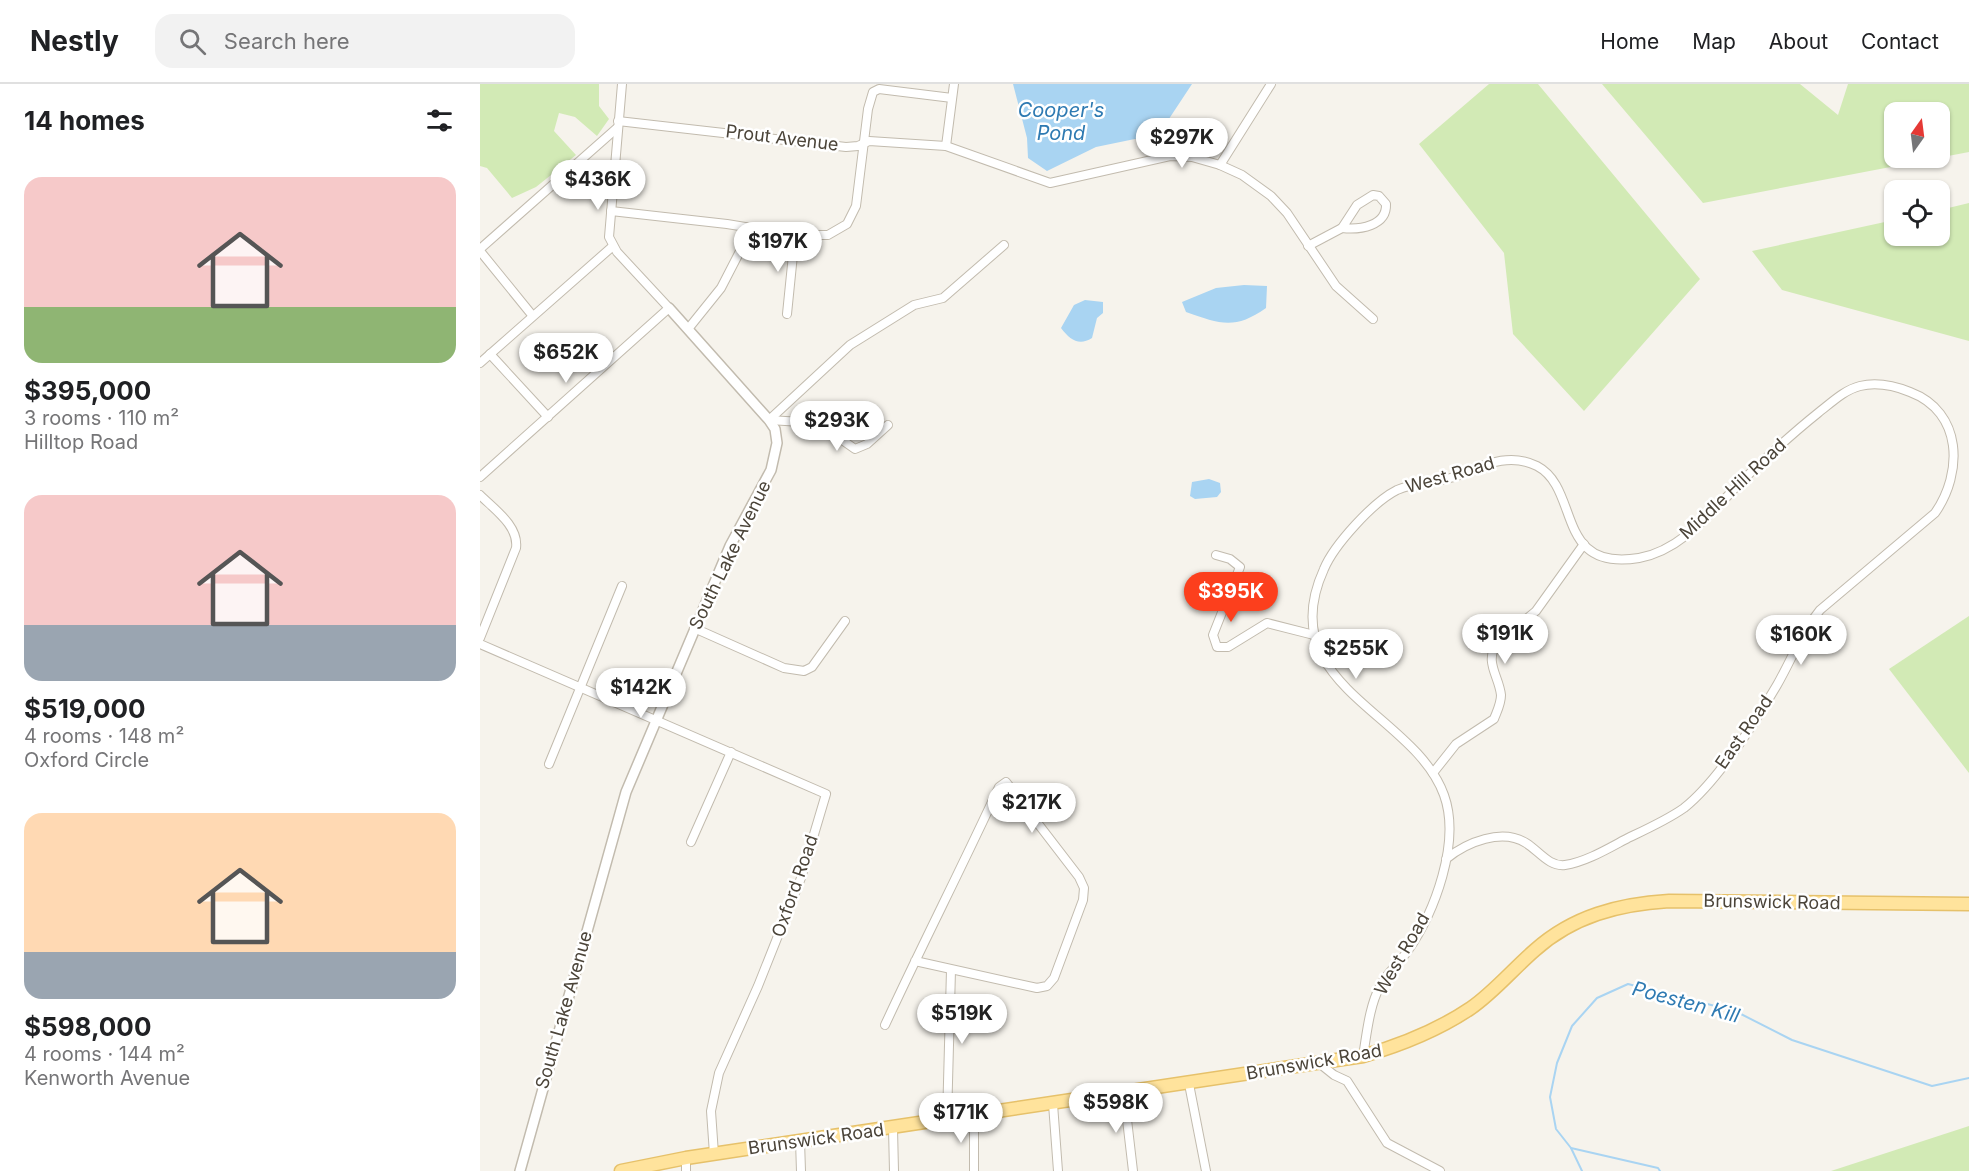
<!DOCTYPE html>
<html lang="en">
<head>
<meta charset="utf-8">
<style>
	body { margin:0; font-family:Inter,sans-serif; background:#f2f2f2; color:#202124; height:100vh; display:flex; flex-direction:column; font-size:22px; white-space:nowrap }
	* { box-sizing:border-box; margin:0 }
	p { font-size:20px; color:#757577 }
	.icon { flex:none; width:33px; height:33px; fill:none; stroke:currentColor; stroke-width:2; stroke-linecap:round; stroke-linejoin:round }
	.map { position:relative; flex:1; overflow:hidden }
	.details { display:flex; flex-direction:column; background:#fff; width:480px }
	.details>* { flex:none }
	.needle { width:39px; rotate:14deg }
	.fabs { position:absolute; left:1404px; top:18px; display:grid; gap:12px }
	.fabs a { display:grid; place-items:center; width:66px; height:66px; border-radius:12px; background:#fff; box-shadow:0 2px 4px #0004; font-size:30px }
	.price { position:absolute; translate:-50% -51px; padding:0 14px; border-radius:21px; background:#fff; color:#222; font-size:20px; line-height:39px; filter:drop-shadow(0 2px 3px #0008) }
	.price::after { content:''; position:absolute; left:50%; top:36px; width:18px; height:14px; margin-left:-9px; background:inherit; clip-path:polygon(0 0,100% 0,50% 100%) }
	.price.selected { background:#fc3f1d; color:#fff }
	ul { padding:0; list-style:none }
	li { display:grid; align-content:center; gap:12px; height:318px; padding:0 24px }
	li span { display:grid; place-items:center; height:186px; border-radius:18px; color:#555 }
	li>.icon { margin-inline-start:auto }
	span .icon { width:108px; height:108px; fill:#fffc; stroke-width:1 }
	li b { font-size:26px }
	h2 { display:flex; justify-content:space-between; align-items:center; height:72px; padding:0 24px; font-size:26px }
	header { display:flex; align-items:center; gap:36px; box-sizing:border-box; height:84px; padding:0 30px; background:#fff; border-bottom:2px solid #e0e0e0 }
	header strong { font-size:28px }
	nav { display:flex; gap:33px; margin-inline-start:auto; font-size:21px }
	.search { width:420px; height:54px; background:#f2f2f2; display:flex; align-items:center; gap:15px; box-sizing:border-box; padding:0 21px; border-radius:18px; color:#757577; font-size:22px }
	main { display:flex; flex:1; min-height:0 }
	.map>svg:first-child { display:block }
	.green { fill:#d2eab5; fill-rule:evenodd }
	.water { fill:#a9d4f2 }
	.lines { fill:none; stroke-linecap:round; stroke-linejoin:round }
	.stream { stroke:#a9d4f2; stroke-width:2 }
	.minor-casing { stroke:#c2bbae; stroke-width:10 }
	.tertiary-casing { stroke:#c2bbae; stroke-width:12 }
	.primary-casing { stroke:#e6c16a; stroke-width:15 }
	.minor { stroke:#fff; stroke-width:8 }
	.tertiary { stroke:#fff; stroke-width:9 }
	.primary { stroke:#ffe39c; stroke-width:12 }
	.labels { text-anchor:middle; stroke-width:5; stroke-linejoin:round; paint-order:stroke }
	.street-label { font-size:18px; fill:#4b4439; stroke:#fff }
	.water-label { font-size:20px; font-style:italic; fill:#2e7ab2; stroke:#fff }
</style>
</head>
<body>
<header>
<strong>Nestly</strong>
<div class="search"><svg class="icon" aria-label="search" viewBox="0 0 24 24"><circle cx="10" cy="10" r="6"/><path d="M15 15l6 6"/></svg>Search here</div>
<nav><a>Home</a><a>Map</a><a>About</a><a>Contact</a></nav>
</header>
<main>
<section class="details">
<h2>14 homes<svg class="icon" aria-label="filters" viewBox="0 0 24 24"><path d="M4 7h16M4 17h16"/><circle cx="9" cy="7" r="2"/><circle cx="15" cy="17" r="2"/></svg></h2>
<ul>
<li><span style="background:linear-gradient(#f6c9c9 70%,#8fb573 0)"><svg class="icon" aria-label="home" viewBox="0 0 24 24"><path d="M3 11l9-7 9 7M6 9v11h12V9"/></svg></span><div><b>$395,000</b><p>3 rooms · 110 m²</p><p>Hilltop Road</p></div></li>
<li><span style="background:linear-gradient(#f6c9c9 70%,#9aa5b1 0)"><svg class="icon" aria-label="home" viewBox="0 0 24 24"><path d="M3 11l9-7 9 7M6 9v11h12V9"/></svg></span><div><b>$519,000</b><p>4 rooms · 148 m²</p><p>Oxford Circle</p></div></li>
<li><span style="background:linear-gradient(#ffd9b3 75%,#9aa5b1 0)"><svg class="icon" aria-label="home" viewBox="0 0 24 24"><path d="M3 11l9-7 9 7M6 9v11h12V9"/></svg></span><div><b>$598,000</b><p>4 rooms · 144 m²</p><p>Kenworth Avenue</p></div></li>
</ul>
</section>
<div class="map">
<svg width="1489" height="1087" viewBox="0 0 1489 1087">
	<rect width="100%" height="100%" fill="#f6f3ec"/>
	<!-- green -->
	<g class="green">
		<polygon points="0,0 119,0 119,22 129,35 117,52 95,33 79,29 74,47 96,71 56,103 32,114 7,84 0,82"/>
		<polygon points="1009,0 1058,0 1220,195 1104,327 1033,250 1024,169 939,60"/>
		<path d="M1122,0H1320L1358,31L1368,0H1489V68L1223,119ZM1414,28H1460V74H1414Z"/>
		<polygon points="1489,119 1489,257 1302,206 1272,167 1414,136 1414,152 1460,152 1460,126"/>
		<polygon points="1489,532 1489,689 1409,585"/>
		<polygon points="1489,1042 1489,1087 1351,1087"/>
	</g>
	<!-- water -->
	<g class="water">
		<polygon points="533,0 712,0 679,50 616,63 567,87 548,74 547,54"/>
		<path d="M764,201L787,202L786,224C755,246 740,240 706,228L702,218L736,204Z"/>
		<path d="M605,216L623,218V229L617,234L612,254C599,262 590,256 581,244L594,221Z"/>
		<polygon points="729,395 740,399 741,408 737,413 715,415 710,412 712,398"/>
	</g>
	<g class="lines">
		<!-- stream -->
		<g class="stream">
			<polyline points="1091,1064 1102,1087"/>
			<polyline points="1180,1087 1178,1084 1091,1064 1076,1045 1070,1013 1077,979 1092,942 1117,914 1148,900 1255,927 1312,956 1452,1002 1489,994"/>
		</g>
		<defs>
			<g id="minor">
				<polyline points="138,37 366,63 378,62 389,57 466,62 570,99 690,72 712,73 740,81 762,91 791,112 807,129 856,202 893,235"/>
				<polyline points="466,62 474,0"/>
				<polyline points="740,81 791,0"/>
				<path d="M893,111L899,112L906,120C907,142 880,146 862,144L877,121Z"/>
				<polyline points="131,127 247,140 315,151 348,151 367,140 376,122 388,25 393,8 399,5 472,14"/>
				<polyline points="828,162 862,144"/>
				<polyline points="0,165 137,44"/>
				<polyline points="0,167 52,231"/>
				<polyline points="307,230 315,151"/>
				<polyline points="208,245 241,204 272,144"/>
				<polyline points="10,270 68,333"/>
				<polyline points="0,279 133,162"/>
				<polyline points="289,336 370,261 434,221 463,214 524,161"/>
				<polyline points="289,336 338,339 375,365 387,360 408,341"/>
				<polyline points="0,393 189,224 137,168 129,153 142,0"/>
				<path d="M0,411C14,425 39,442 36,464L0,554"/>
				<polyline points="736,471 750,475 760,483 733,551 737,563 748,563 787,539 834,551"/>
				<polyline points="214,544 304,584 324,587 332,583 365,537"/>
				<polyline points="0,560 346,710 321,794 278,902 239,989 231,1027 234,1070"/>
				<polyline points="69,680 142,502"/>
				<path d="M953,689L976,660L1014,635C1017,627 1021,620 1021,611C1019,592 1004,578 1017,559L1056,527L1104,460"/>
				<polyline points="211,758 251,668"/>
				<path d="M405,941C442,861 482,783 519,703L526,698L599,793L604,804L603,816L574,894L567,902L557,904L435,877"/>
				<path d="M883,972C887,949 889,923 900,902C907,889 918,880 927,868C955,828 981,758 964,711C934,628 791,601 844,485C854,461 893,418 917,406C935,398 955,399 974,393C1001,383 1027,367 1057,382C1101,405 1074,488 1159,474C1204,466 1236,422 1267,392C1290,370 1313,349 1338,329C1351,319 1364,306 1380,302C1397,298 1415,302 1430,308C1483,328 1483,389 1455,429L1340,526C1321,549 1312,575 1297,601C1276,637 1237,698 1204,724C1187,736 1167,745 1148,754C1129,764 1106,778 1085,781C1069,783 1059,767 1046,759C1022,744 987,758 966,775"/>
				<polyline points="839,979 854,991 867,997 907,1059 960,1087"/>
				<polyline points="709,1000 726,1087"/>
				<polyline points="644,1010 653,1087"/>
				<polyline points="573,1020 578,1087"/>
				<polyline points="494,1032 494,1087"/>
				<polyline points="467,1036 471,886"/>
				<polyline points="413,1044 414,1087"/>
				<polyline points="320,1057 321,1087"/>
				<polyline points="206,1074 206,1087"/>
			</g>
			<polyline id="tertiary" points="40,1087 146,708 250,462 291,386 297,359 295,345 289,336 189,224"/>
			<path id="primary" d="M141,1087L206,1074L883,972C921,961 957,947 991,924C1014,908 1033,885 1055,866C1093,832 1139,820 1189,817L1489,820"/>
		</defs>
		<!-- minor casing -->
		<use href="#minor" class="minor-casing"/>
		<!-- tertiary casing -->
		<use href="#tertiary" class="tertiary-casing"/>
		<!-- primary casing -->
		<use href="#primary" class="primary-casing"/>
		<!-- minor -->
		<use href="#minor" class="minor"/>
		<!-- tertiary -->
		<use href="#tertiary" class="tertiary"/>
		<!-- primary -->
		<use href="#primary" class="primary"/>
	</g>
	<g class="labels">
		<!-- street labels -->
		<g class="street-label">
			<text transform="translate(302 54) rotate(7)" y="6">Prout Avenue</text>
			<text transform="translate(970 391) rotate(-16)" y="6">West Road</text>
			<text transform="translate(1253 405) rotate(-43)" y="6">Middle Hill Road</text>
			<text transform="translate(250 471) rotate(-64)" y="6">South Lake Avenue</text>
			<text transform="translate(1264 648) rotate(-55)" y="6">East Road</text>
			<text transform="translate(315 802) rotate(-71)" y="6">Oxford Road</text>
			<text transform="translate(1292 818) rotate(1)" y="6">Brunswick Road</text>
			<text transform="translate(922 870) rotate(-60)" y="6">West Road</text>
			<text transform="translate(84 926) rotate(-74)" y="6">South Lake Avenue</text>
			<text transform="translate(834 978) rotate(-10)" y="6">Brunswick Road</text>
			<text transform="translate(336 1055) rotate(-8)" y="6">Brunswick Road</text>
		</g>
		<!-- water labels -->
		<g class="water-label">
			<text x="581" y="33">Cooper's<tspan x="581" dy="23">Pond</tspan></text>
			<text transform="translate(1206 918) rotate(15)" y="7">Poesten Kill</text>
		</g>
	</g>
</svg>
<div class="fabs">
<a><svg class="needle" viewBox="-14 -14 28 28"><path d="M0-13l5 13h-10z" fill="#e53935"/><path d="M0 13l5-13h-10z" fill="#757577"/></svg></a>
<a><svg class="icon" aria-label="locate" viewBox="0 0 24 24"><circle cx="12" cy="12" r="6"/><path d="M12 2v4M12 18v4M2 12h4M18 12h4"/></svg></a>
</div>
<b class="price" style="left:702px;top:85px">$297K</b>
<b class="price" style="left:118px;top:127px">$436K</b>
<b class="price" style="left:298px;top:189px">$197K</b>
<b class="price" style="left:86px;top:300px">$652K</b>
<b class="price" style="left:357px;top:368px">$293K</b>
<b class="price selected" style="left:751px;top:539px">$395K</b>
<b class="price" style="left:1025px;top:581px">$191K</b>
<b class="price" style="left:1321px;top:582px">$160K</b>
<b class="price" style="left:876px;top:596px">$255K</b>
<b class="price" style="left:161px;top:635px">$142K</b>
<b class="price" style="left:552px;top:750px">$217K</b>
<b class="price" style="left:482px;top:961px">$519K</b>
<b class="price" style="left:636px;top:1050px">$598K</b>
<b class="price" style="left:481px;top:1060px">$171K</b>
</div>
</main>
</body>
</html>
